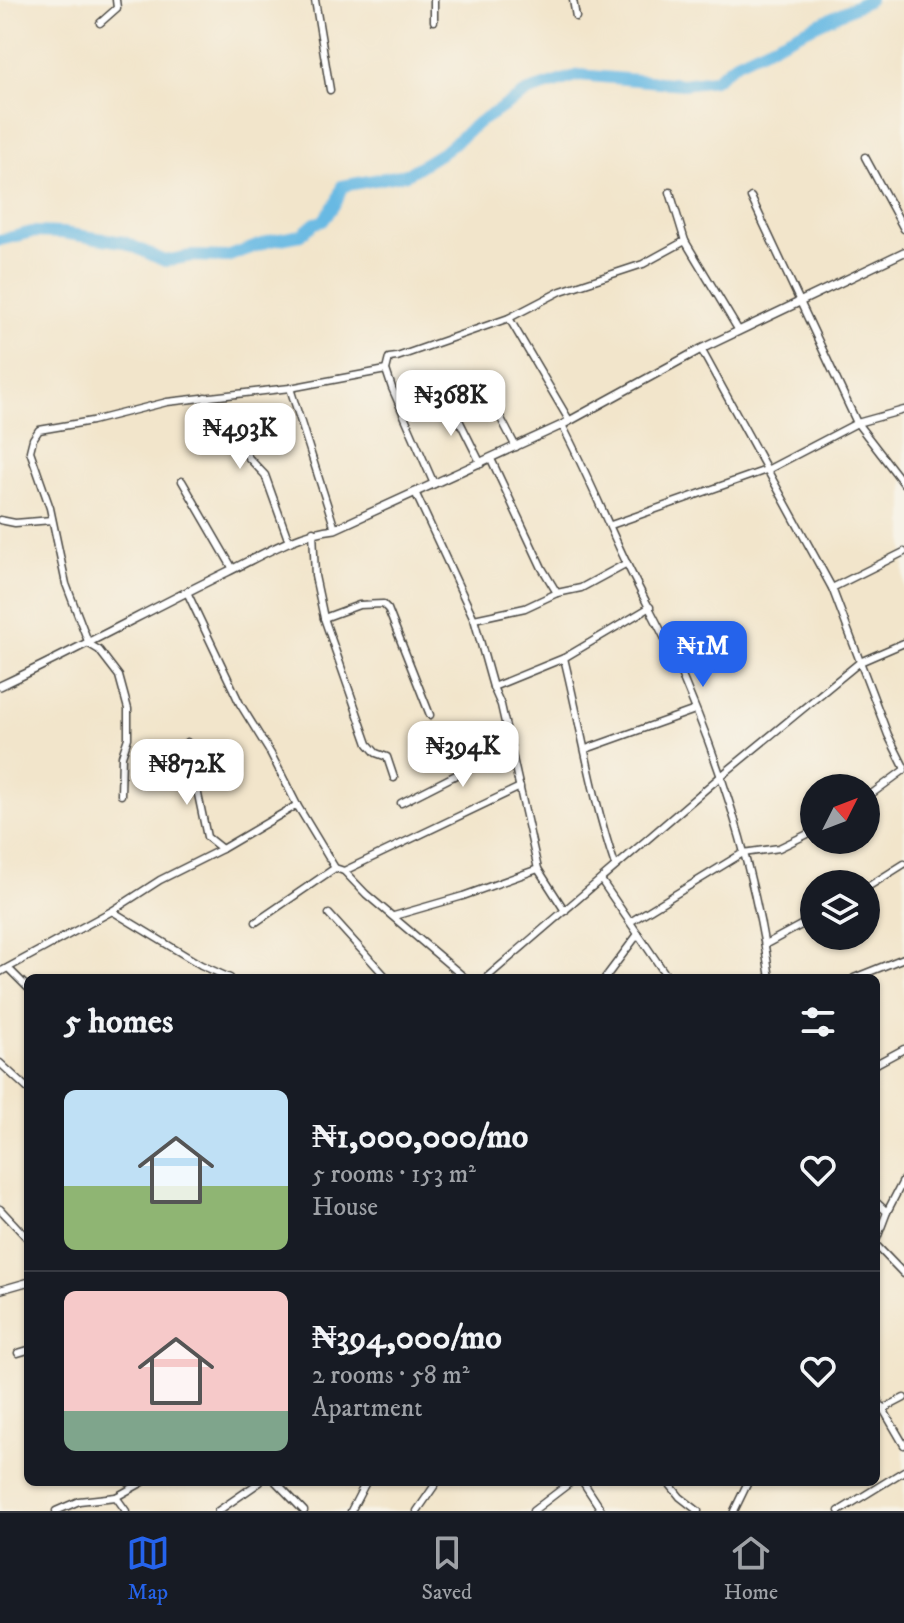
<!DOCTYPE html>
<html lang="en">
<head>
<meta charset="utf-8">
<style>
	body { margin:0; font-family:"IM FELL DW Pica",serif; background:#242831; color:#f1f3f6; height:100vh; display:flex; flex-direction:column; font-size:30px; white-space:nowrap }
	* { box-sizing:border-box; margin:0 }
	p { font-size:26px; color:#9ea1a6 }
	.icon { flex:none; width:44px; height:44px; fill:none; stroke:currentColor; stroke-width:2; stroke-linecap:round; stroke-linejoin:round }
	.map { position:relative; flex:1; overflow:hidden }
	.drawer { position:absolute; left:24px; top:974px; width:856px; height:512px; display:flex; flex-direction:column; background:#171b24; border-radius:12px; box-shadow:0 2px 6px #0004 }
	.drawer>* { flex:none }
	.needle { width:52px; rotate:48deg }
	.controls { position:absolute; left:800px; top:774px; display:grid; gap:16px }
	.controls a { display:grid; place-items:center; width:80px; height:80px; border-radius:50%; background:#171b24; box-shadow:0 2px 6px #0004; font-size:40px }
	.price { position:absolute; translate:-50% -68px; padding:0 18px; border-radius:16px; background:#fff; color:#222; font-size:26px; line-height:52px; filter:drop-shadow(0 2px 4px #0008) }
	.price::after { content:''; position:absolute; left:50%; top:48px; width:24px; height:18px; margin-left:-12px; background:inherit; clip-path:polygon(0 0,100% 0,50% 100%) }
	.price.selected { background:#2563eb; color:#fff }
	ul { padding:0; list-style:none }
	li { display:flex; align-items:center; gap:24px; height:200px; padding:0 40px }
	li+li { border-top:2px solid #363941 }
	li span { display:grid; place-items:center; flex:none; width:224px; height:160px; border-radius:12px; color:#555 }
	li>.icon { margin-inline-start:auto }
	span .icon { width:96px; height:96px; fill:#fffc; stroke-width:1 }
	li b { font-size:34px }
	h2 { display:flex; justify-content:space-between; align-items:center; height:96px; padding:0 40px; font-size:34px }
	.tabs { display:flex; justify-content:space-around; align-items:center; height:112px; border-top:2px solid #363941; background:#171b24; font-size:22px; color:#9ea1a6 }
	.tabs a { display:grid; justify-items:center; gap:4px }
	.tabs .selected { color:#2563eb }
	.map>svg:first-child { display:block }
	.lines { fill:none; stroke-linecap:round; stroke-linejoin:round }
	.river { stroke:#68b9e3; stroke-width:12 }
	.minor-casing { stroke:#494743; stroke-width:9 }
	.tertiary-casing { stroke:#494743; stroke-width:10 }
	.minor { stroke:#fff; stroke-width:6 }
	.tertiary { stroke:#fff; stroke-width:7 }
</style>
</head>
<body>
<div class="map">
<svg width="904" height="1511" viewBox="0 0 904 1511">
	<rect width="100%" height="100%" fill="#f7f3e8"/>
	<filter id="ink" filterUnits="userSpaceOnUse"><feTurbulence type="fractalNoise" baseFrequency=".0125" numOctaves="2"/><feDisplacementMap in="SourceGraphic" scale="16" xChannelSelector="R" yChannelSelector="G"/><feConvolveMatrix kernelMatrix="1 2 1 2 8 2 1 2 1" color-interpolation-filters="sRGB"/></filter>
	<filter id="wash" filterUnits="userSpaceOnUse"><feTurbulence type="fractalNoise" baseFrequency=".006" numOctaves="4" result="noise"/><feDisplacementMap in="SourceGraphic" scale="32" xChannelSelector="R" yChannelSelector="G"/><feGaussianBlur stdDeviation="1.8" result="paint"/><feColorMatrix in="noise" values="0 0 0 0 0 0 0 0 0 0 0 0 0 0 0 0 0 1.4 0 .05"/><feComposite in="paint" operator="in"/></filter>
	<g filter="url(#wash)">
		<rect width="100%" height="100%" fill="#f2e5cb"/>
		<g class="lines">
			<!-- river -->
			<polyline class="river" points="0,240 32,232 62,233 124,242 165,261 191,256 227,257 270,241 301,235 315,223 323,221 337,201 342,186 407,174 446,150 476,124 529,91 579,75 683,84 714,80 737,62 869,0"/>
		</g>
	</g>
	<g filter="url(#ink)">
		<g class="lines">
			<defs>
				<g id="minor">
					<polyline points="315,0 330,90"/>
					<polyline points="573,0 576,17"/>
					<polyline points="434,21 434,0"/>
					<polyline points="100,23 117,8 116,0"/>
					<polyline points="865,157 904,229"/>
					<polyline points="670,192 685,241 739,331"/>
					<polyline points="751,197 857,423 904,484"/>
					<polyline points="509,318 569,420"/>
					<polyline points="701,349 832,588 888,735 904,767"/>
					<polyline points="290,388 335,529"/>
					<polyline points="488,394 516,447"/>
					<polyline points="205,397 215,421 240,442 248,457 265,475 289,542"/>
					<polyline points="448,398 481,464"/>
					<path d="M562,425C586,471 605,518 627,564C641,593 657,622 671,651C718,755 754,866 770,978"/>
					<polyline points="491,459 542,568 557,593"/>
					<polyline points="182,481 233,569"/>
					<polyline points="434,484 392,388 386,370 389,358 397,357 509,318 561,291 643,264 685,241"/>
					<polyline points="415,492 474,619 493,687 501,705 538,869 565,911"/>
					<polyline points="0,520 15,523 52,520"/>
					<polyline points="611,525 769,469 857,423 904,410"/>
					<polyline points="313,531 315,576 324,618 368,744 376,753 387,757 394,778"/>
					<polyline points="832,588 904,552"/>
					<polyline points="187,592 240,704 271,754 297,805 335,868 344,871 366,894 465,978"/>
					<polyline points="324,618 359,605 383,604 388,609 430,715"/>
					<polyline points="474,619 525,608 557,593 581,588 627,563"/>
					<path d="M564,658C581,727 592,798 615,865"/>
					<polyline points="493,687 564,658 650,607"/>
					<polyline points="187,742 207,837 222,849"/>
					<polyline points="586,749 695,710"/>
					<polyline points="121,795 122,756 128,738 128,709 119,676 99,650 89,644 66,584 50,508 30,451 33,439 39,430 92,421 167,402 290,388 386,370"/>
					<polyline points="866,798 904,770"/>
					<polyline points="401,803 511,747"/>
					<polyline points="344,871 520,787"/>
					<polyline points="601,880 638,934 605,978"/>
					<polyline points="866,888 904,864"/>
					<polyline points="112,911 201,965 230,978"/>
					<polyline points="329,914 387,978"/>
					<polyline points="394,916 463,896 538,869"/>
					<polyline points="256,922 335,868"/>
					<polyline points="630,922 743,853 779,848 814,831"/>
					<polyline points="638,934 668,978"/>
					<polyline points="766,944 814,918"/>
					<polyline points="8,968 28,988"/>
					<polyline points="0,972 112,911 160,880 222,849 297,805"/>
					<polyline points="486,978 721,776 860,662 904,643"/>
					<polyline points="854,978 904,958"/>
					<polyline points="0,1063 28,1089"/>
					<polyline points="876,1064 904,1049"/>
					<polyline points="876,1202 887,1212 876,1241"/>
					<polyline points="0,1209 28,1239"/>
					<polyline points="887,1212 904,1179"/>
					<polyline points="876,1245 904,1274"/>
					<polyline points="0,1290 28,1282"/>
					<polyline points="18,1353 28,1350"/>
					<polyline points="876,1397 904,1445"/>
					<polyline points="883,1409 904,1398"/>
					<polyline points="276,1482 304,1511"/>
					<polyline points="583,1482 602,1511"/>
					<polyline points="668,1482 680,1497 698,1511"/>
					<polyline points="116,1497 126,1511"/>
					<polyline points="56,1511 79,1501 116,1497 143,1482"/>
					<polyline points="218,1511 260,1482"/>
					<polyline points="351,1511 366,1482"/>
					<polyline points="417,1511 437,1482"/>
					<polyline points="533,1511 571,1482"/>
					<polyline points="734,1511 748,1482"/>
					<polyline points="839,1511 904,1471"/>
				</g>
				<path id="tertiary" d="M0,686C77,650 151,609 227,572C262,555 297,533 335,529L562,425L701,349L904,252"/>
			</defs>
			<!-- minor casing -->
			<use href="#minor" class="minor-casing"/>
			<!-- tertiary casing -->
			<use href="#tertiary" class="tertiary-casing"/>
			<!-- minor -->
			<use href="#minor" class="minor"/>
			<!-- tertiary -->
			<use href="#tertiary" class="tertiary"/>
		</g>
	</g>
</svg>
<div class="controls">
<a><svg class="needle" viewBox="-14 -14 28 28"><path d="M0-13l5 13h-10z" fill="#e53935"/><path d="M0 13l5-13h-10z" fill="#9ea1a6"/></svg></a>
<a><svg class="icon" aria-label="layers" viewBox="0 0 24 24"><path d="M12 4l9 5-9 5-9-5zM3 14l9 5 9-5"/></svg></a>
</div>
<b class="price" style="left:451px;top:438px">₦368K</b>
<b class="price" style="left:240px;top:471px">₦493K</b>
<b class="price selected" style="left:703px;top:689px">₦1M</b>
<b class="price" style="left:463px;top:789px">₦394K</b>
<b class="price" style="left:187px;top:807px">₦872K</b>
<section class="drawer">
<h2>5 homes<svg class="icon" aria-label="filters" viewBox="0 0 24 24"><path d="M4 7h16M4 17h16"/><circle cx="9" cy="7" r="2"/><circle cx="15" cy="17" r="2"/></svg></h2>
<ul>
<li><span style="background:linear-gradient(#bfe0f5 60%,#8fb573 0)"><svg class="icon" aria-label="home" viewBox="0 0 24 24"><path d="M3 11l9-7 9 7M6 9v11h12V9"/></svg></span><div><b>₦1,000,000/mo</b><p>5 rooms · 153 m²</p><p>House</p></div><svg class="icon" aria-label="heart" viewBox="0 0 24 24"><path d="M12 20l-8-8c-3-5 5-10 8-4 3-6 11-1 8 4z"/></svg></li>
<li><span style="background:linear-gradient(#f6c9c9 75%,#7fa58c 0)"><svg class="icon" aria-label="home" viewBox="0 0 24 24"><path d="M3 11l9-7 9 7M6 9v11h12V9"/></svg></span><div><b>₦394,000/mo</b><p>2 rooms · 58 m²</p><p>Apartment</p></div><svg class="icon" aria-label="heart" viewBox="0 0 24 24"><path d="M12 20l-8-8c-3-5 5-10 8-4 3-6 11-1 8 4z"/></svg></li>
</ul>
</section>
</div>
<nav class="tabs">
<a class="selected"><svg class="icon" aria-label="map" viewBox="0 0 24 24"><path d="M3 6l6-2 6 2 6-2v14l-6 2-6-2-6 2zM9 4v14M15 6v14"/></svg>Map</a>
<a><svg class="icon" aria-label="saved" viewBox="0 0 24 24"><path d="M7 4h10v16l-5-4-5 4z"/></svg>Saved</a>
<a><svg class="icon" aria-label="home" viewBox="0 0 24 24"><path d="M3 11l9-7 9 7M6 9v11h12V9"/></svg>Home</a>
</nav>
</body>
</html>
